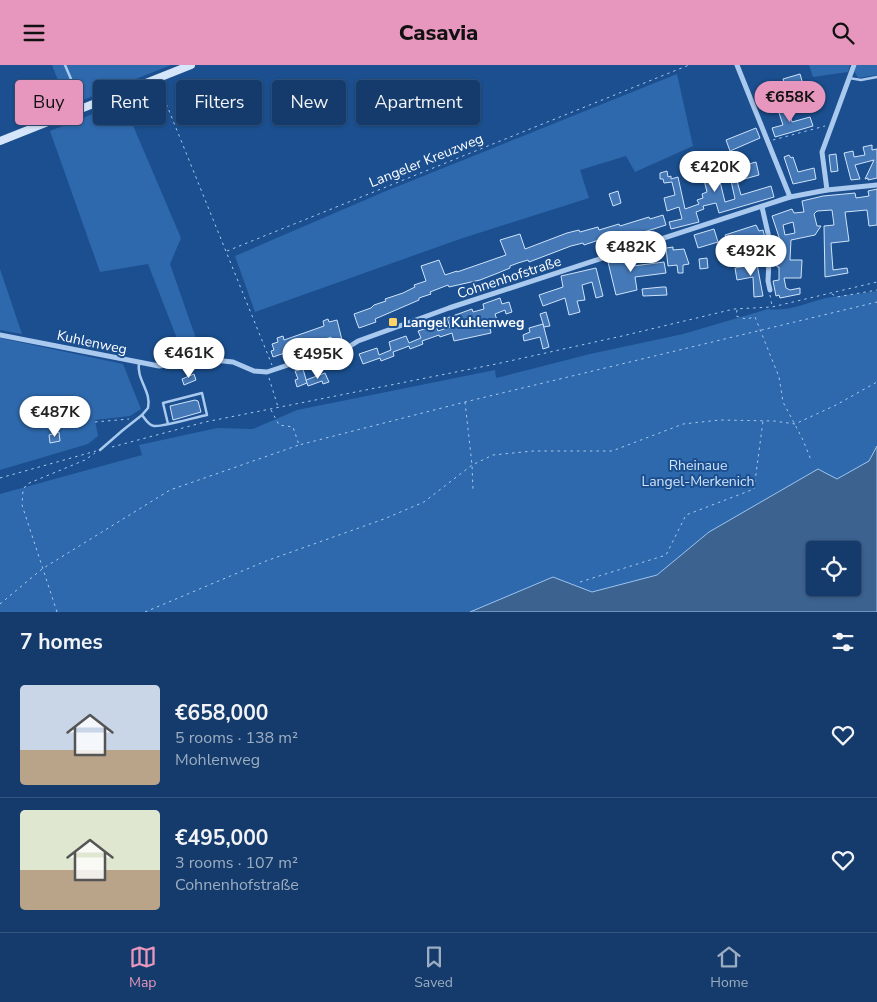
<!DOCTYPE html>
<html lang="en">
<head>
<meta charset="utf-8">
<style>
	body { margin:0; font-family:"Nunito Sans",sans-serif; background:#1d4271; color:#f1f3f6; height:100vh; display:flex; flex-direction:column; font-size:19px; white-space:nowrap }
	* { box-sizing:border-box; margin:0 }
	p { font-size:16px; color:#9dadc1 }
	.icon { flex:none; width:28px; height:28px; fill:none; stroke:currentColor; stroke-width:2; stroke-linecap:round; stroke-linejoin:round }
	.map { position:relative; height:547px; overflow:hidden }
	.details { display:flex; flex-direction:column; background:#143b6b; flex:1 }
	.details>* { flex:none }
	.top-card { position:absolute; left:15px; top:15px; width:500px; height:45px; display:flex; gap:10px }
	.buttons { position:absolute; left:806px; top:476px; display:grid; gap:10px }
	.buttons a { display:grid; place-items:center; width:55px; height:55px; border-radius:5px; background:#143b6b; box-shadow:0 1px 4px #0004,0 0 0 1px #33557e; font-size:25px }
	.price { position:absolute; translate:-50% -42px; padding:0 11px; border-radius:18px; background:#fff; color:#222; font-size:16px; line-height:32px; filter:drop-shadow(0 1px 2px #0008) }
	.price::after { content:''; position:absolute; left:50%; top:30px; width:15px; height:11px; margin-left:-8px; background:inherit; clip-path:polygon(0 0,100% 0,50% 100%) }
	.price.selected { background:#e797bd; color:#111 }
	ul { padding:0; list-style:none }
	li { display:flex; align-items:center; gap:15px; height:125px; padding:0 20px }
	li+li { border-top:1px solid #33557e }
	li span { display:grid; place-items:center; flex:none; width:140px; height:100px; border-radius:5px; color:#555 }
	li>.icon { margin-inline-start:auto }
	span .icon { width:60px; height:60px; fill:#fffc; stroke-width:1 }
	li b { font-size:21px }
	h2 { display:flex; justify-content:space-between; align-items:center; height:60px; padding:0 20px; font-size:21px }
	.pill { padding:0 18px; border-radius:5px; background:#143b6b; box-shadow:0 1px 4px #0004,0 0 0 1px #33557e; font-size:18px; line-height:45px }
	.pill.selected { background:#e797bd; color:#111 }
	header { display:flex; justify-content:space-between; align-items:center; height:65px; padding:0 20px; background:#e797bd; color:#111; font-size:22px; font-weight:800 }
	.tabs { display:flex; justify-content:space-around; align-items:center; height:70px; border-top:1px solid #33557e; background:#143b6b; font-size:14px; color:#9dadc1 }
	.tabs a { display:grid; justify-items:center; gap:2px }
	.tabs .selected { color:#e797bd }
	.map>svg:first-child { display:block }
	.green { fill:#2e69ad; fill-rule:evenodd }
	.water { fill:#3c6290; stroke:#9cc4f0; fill-rule:evenodd }
	.building { fill:#4478b7; stroke:#cfe3fa; fill-rule:evenodd }
	.lines { fill:none; stroke-linecap:round; stroke-linejoin:round }
	.path { stroke:#a9c9ee; stroke-width:1; stroke-dasharray:2.5 4; stroke-linecap:butt }
	.lane { stroke:#a9c9ee; stroke-width:2.5 }
	.street { stroke:#a9c9ee; stroke-width:5 }
	.secondary { stroke:#d6e6fa; stroke-width:8 }
	.poi-dot { fill:#ffd166; stroke:#1b4f8f; stroke-width:2 }
	.labels { text-anchor:middle; stroke-width:4; stroke-linejoin:round; paint-order:stroke }
	.street-label { font-size:14px; fill:#fff; stroke:#1b4f8f }
	.poi-label { font-size:14px; font-weight:bold; fill:#fff; stroke:#1b4f8f; text-anchor:start }
	.park-label { font-size:14px; fill:#cfe3fa; stroke:#1b4f8f }
</style>
</head>
<body>
<header><svg class="icon" aria-label="menu" viewBox="0 0 24 24"><path d="M4 6h16M4 12h16M4 18h16"/></svg>Casavia<svg class="icon" aria-label="search" viewBox="0 0 24 24"><circle cx="10" cy="10" r="6"/><path d="M15 15l6 6"/></svg></header>
<div class="map">
<svg width="877" height="547" viewBox="0 0 877 547">
	<rect width="100%" height="100%" fill="#1b4f8f"/>
	<!-- green -->
	<g class="green">
		<polygon points="52,0 171,0 68,41"/>
		<polygon points="809,0 850,0 848,7 813,12"/>
		<polygon points="857,0 877,0 877,10 858,13 854,6"/>
		<polygon points="677,9 693,81 635,107 626,91 580,105 589,133 460,174 255,247 235,191 386,126"/>
		<polygon points="123,37 181,173 170,199 200,285 183,289 148,199 100,207 50,66"/>
		<polygon points="0,204 22,269 0,265"/>
		<path d="M877,226V547H0V429L142,390L139,380L217,363L253,364L297,345L495,305L496,313L590,289L683,269L768,244C788,247 806,238 826,233C843,230 860,229 877,226ZM815,485H852V522H815Z"/>
		<polygon points="0,273 123,299 141,344 130,351 95,355 98,371 88,379 0,405"/>
	</g>
	<!-- water -->
	<path class="water" d="M877,381V547H470L553,512L592,527L657,510L709,467L818,404L837,414L869,396ZM815,485H852V522H815Z"/>
	<!-- building -->
	<g class="building">
		<polygon points="800,9 803,19 786,24 783,14"/>
		<polygon points="787,39 792,57 810,52 813,61 775,72 772,63 783,60 777,42"/>
		<polygon points="756,63 760,73 730,86 726,75"/>
		<polygon points="872,80 872,85 877,84 877,113 868,115 868,113 865,114 874,95 855,100 860,114 851,115 844,88 853,86 854,92 865,90 863,82"/>
		<polygon points="836,89 838,106 831,107 829,90"/>
		<polygon points="789,90 791,93 793,92 798,107 814,103 816,114 793,119 784,92"/>
		<polygon points="756,97 759,110 737,116 741,130 771,121 774,132 719,148 716,138 703,141 704,144 696,147 699,157 671,164 669,157 682,154 679,142 667,146 664,133 675,130 672,117 664,118 663,114 660,114 660,108 667,106 668,112 671,111 671,114 678,112 685,144 699,139 697,135 703,133 702,129 707,127 701,103 716,100 725,137 735,134 728,102 734,101 734,103"/>
		<path d="M877,124V160L869,161L867,145L845,147L849,176L831,178L833,205L847,203L848,208L825,212L824,161L834,160L832,145L817,146L814,149L817,161H821L815,170L791,175L790,195H802L801,213H784L786,223L790,225L800,223V229L780,233L779,230L776,231L773,216L779,215V202H777V194H780L781,178L772,151L792,144L794,148L804,147L802,136L823,131L855,128L856,133L869,131L868,126ZM793,157L795,168L785,170L783,160Z"/>
		<polygon points="618,126 621,138 613,141 609,129"/>
		<polygon points="663,150 666,160 625,173 624,170 603,177 602,174 584,180 583,178 571,181 529,197 528,195 518,198 510,201 510,203 498,208 480,215 449,222 448,220 430,227 431,229 419,233 419,235 375,254 376,257 359,263 357,258 354,249 371,243 374,240 386,236 385,234 403,228 415,222 414,220 426,216 421,201 439,195 445,210 457,206 457,207 506,190 500,175 520,169 525,184 567,168 579,165 580,167 598,162 599,165 619,159 620,161 649,152 650,154"/>
		<polygon points="756,160 759,166 763,165 765,173 746,179 745,175 729,181 725,170"/>
		<polygon points="714,164 718,177 698,183 694,170"/>
		<polygon points="673,182 673,185 684,184 689,199 683,200 683,208 678,208 677,200 668,201 666,183"/>
		<polygon points="631,190 633,201 664,197 666,208 635,212 637,225 616,230 608,197"/>
		<polygon points="707,193 708,203 700,204 699,194"/>
		<polygon points="752,198 757,199 763,231 754,232 753,212 737,215 735,203 752,200"/>
		<polygon points="596,203 603,231 596,233 592,217 582,220 585,235 577,236 580,247 569,250 565,233 543,241 539,230 563,222 561,211"/>
		<polygon points="662,222 666,222 667,230 643,231 642,224"/>
		<polygon points="500,233 502,239 509,237 512,247 506,249 505,245 495,249 497,255 489,258 491,268 454,276 452,268 440,272 439,270 422,276 423,279 410,284 409,281 393,287 394,291 381,296 380,293 363,299 359,289 377,283 379,290 391,285 389,277 406,271 409,278 421,273 418,266 436,260 438,266 450,262 447,253 472,244 473,247 484,244 483,239"/>
		<polygon points="546,247 550,261 544,262 540,249"/>
		<polygon points="328,254 329,257 337,255 342,275 334,278 331,272 273,292 271,286 274,285 272,279 278,277 277,273 283,271 284,275 324,261 323,256"/>
		<polygon points="543,259 549,282 543,284 540,272 524,276 523,270 530,267 529,263"/>
		<polygon points="328,295 331,304 307,301"/>
		<polygon points="303,304 307,318 297,322 295,315 298,314 295,306"/>
		<polygon points="325,308 329,317 323,319 322,316 308,321 306,315"/>
		<polygon points="194,309 196,315 184,320 182,314"/>
		<polygon points="195,335 198,336 201,347 173,355 170,341"/>
		<polygon points="59,367 60,376 50,378 49,370"/>
	</g>
	<g class="lines">
		<!-- path -->
		<g class="path">
			<polyline points="159,21 272,300"/>
			<polyline points="773,75 825,61"/>
			<polyline points="227,186 689,0"/>
			<polyline points="832,229 837,232 877,225"/>
			<polyline points="770,230 772,241"/>
			<polyline points="737,245 736,251 746,254 755,252 779,312 783,337 803,375 811,395"/>
			<polyline points="269,313 278,342"/>
			<polyline points="465,337 472,400 473,425"/>
			<polyline points="271,345 279,360 293,362 299,380 465,337 877,237"/>
			<polyline points="95,357 129,354"/>
			<polyline points="112,382 205,357 496,299 622,271 734,244 772,242 877,217"/>
			<polyline points="0,413 96,386"/>
			<polyline points="580,517 666,490 686,450 754,424 763,356"/>
			<polyline points="0,539 42,504 170,425 299,380"/>
			<polyline points="57,547 22,440 23,425 27,419 85,395 95,388"/>
			<polyline points="145,547 266,496 384,454 424,437 472,400 493,390 533,386 612,386 683,359 720,355 774,356 795,359 836,340 877,317"/>
		</g>
		<!-- lane -->
		<g class="lane">
			<polyline points="65,0 83,42"/>
			<polyline points="849,13 861,15 877,12"/>
			<path d="M142,350C145,354 149,361 154,361C163,362 196,352 207,350L202,328L163,338L168,359"/>
			<path d="M100,385L123,365L142,350L148,343C152,327 136,314 139,298"/>
		</g>
		<!-- street -->
		<g class="street">
			<polyline points="737,0 790,132"/>
			<polyline points="827,125 822,87 854,0"/>
			<polyline points="762,142 770,177 768,216 770,225"/>
			<polyline points="0,270 159,301 168,300 187,294 213,295 233,297 254,306 267,307 330,286 347,283 358,276 449,243 790,132 827,125 877,120"/>
		</g>
		<!-- secondary -->
		<polyline class="secondary" points="0,76 191,0"/>
	</g>
	<!-- markers -->
	<rect class="poi-dot" x="388" y="252" width="10" height="10" rx="2.5"/>
	<g class="labels">
		<!-- street labels -->
		<g class="street-label">
			<text transform="translate(426 95) rotate(-22)" y="5">Langeler Kreuzweg</text>
			<text transform="translate(509 212) rotate(-18)" y="5">Cohnenhofstraße</text>
			<text transform="translate(92 277) rotate(12)" y="5">Kuhlenweg</text>
		</g>
		<!-- poi labels -->
		<g class="poi-label">
			<text x="403" y="262">Langel Kuhlenweg</text>
		</g>
		<!-- park labels -->
		<g class="park-label">
			<text x="698" y="405">Rheinaue<tspan x="698" dy="16">Langel-Merkenich</tspan></text>
		</g>
	</g>
</svg>
<div class="buttons">
<a><svg class="icon" aria-label="locate" viewBox="0 0 24 24"><circle cx="12" cy="12" r="6"/><path d="M12 2v4M12 18v4M2 12h4M18 12h4"/></svg></a>
</div>
<b class="price selected" style="left:790px;top:58px">€658K</b>
<b class="price" style="left:715px;top:128px">€420K</b>
<b class="price" style="left:631px;top:208px">€482K</b>
<b class="price" style="left:751px;top:212px">€492K</b>
<b class="price" style="left:189px;top:314px">€461K</b>
<b class="price" style="left:318px;top:315px">€495K</b>
<b class="price" style="left:55px;top:373px">€487K</b>
<div class="top-card">
<a class="pill selected">Buy</a>
<a class="pill">Rent</a>
<a class="pill">Filters</a>
<a class="pill">New</a>
<a class="pill">Apartment</a>
</div>
</div>
<section class="details">
<h2>7 homes<svg class="icon" aria-label="filters" viewBox="0 0 24 24"><path d="M4 7h16M4 17h16"/><circle cx="9" cy="7" r="2"/><circle cx="15" cy="17" r="2"/></svg></h2>
<ul>
<li><span style="background:linear-gradient(#c9d6e8 65%,#b9a48a 0)"><svg class="icon" aria-label="home" viewBox="0 0 24 24"><path d="M3 11l9-7 9 7M6 9v11h12V9"/></svg></span><div><b>€658,000</b><p>5 rooms · 138 m²</p><p>Mohlenweg</p></div><svg class="icon" aria-label="heart" viewBox="0 0 24 24"><path d="M12 20l-8-8c-3-5 5-10 8-4 3-6 11-1 8 4z"/></svg></li>
<li><span style="background:linear-gradient(#dfe7d0 60%,#b9a48a 0)"><svg class="icon" aria-label="home" viewBox="0 0 24 24"><path d="M3 11l9-7 9 7M6 9v11h12V9"/></svg></span><div><b>€495,000</b><p>3 rooms · 107 m²</p><p>Cohnenhofstraße</p></div><svg class="icon" aria-label="heart" viewBox="0 0 24 24"><path d="M12 20l-8-8c-3-5 5-10 8-4 3-6 11-1 8 4z"/></svg></li>
</ul>
</section>
<nav class="tabs">
<a class="selected"><svg class="icon" aria-label="map" viewBox="0 0 24 24"><path d="M3 6l6-2 6 2 6-2v14l-6 2-6-2-6 2zM9 4v14M15 6v14"/></svg>Map</a>
<a><svg class="icon" aria-label="saved" viewBox="0 0 24 24"><path d="M7 4h10v16l-5-4-5 4z"/></svg>Saved</a>
<a><svg class="icon" aria-label="home" viewBox="0 0 24 24"><path d="M3 11l9-7 9 7M6 9v11h12V9"/></svg>Home</a>
</nav>
</body>
</html>
